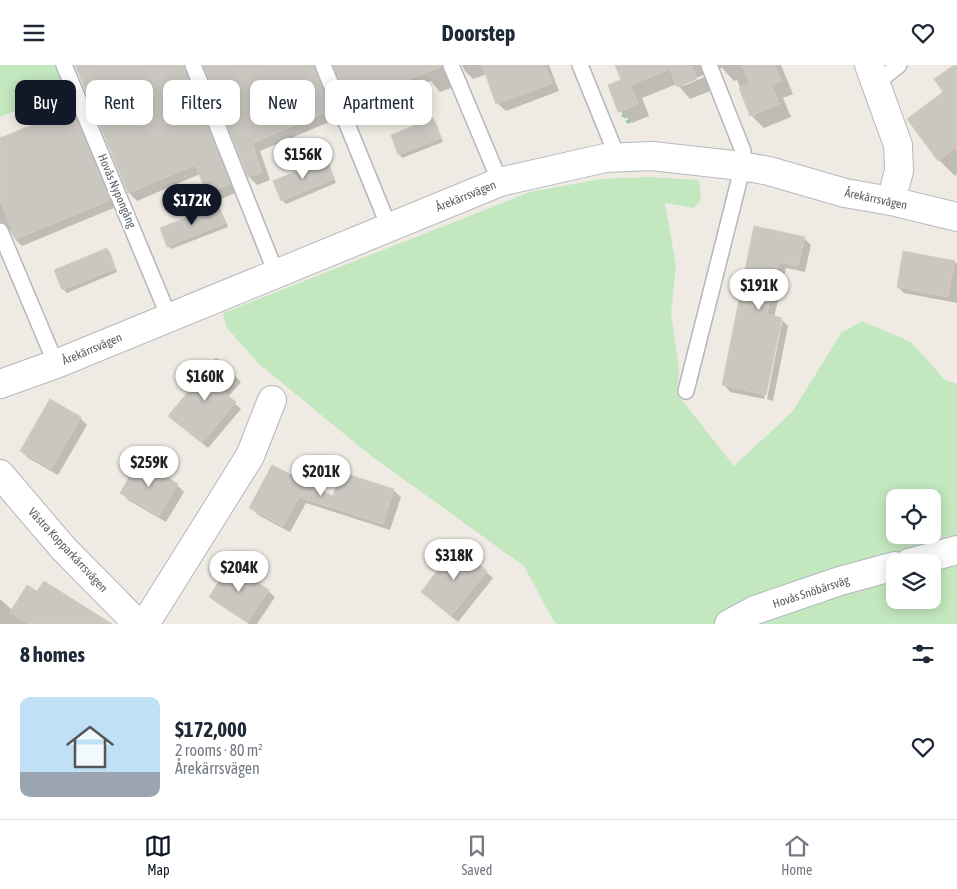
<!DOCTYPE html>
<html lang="en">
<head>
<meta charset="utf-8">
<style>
	body { margin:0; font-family:"Asap Condensed",sans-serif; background:#f2f2f3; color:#1f2937; height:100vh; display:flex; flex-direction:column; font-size:19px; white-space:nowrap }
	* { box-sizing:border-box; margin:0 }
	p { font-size:16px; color:#747a83 }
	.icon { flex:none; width:28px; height:28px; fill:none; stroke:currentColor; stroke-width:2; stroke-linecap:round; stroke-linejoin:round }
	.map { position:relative; height:559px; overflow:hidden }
	.sheet { display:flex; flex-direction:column; background:#fff; flex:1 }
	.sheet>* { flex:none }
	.hud { position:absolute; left:15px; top:15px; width:500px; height:45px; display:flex; gap:10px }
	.controls { position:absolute; left:886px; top:424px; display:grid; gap:10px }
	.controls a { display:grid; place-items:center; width:55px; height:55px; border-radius:10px; background:#fff; box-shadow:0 2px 12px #0003; font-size:25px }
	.price { position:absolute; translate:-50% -42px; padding:0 11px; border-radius:18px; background:#fff; color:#222; font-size:16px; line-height:32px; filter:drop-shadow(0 1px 2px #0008) }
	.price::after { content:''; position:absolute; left:50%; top:30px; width:15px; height:11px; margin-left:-8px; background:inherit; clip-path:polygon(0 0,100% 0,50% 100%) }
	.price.selected { background:#111827; color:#fff }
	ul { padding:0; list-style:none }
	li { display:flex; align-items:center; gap:15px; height:125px; padding:0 20px }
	li span { display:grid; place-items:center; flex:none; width:140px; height:100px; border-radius:10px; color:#555 }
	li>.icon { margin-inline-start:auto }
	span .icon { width:60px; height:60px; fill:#fffc; stroke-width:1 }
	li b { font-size:21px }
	h2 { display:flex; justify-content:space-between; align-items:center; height:60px; padding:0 20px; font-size:21px }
	.chip { padding:0 18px; border-radius:10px; background:#fff; box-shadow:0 2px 12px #0003; font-size:18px; line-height:45px }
	.chip.selected { background:#111827; color:#fff }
	header { display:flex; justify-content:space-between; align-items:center; height:65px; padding:0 20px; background:#fff; font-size:22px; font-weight:700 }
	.tabs { display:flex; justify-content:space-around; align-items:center; height:70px; border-top:1px solid #e0e1e3; background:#fff; font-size:14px; color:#747a83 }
	.tabs a { display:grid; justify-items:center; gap:2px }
	.tabs .selected { color:#111827 }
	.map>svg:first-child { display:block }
	.green { fill:#c3e7bf; fill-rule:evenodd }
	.shadow { fill:#0003; fill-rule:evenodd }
	.building { fill:#cac6c0; stroke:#d4ccc2 }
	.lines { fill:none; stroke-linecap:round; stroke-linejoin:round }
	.lane-casing { stroke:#b4b7bb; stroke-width:18 }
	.street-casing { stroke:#b4b7bb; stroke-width:30 }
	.secondary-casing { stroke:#b5babe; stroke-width:30 }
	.path { stroke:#98c8a1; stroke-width:3; stroke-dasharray:5 2.5; stroke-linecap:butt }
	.lane { stroke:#fff; stroke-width:15 }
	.street { stroke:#fff; stroke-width:28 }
	.secondary { stroke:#fff; stroke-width:28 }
	.labels { text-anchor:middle; stroke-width:4.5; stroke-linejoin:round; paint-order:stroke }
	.street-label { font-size:12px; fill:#5c6165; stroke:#fff }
</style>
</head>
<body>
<header><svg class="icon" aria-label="menu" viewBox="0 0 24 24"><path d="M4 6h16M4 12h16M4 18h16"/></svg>Doorstep<svg class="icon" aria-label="heart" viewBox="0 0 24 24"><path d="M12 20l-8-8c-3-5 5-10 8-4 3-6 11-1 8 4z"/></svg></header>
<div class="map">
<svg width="957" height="559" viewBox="0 0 957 559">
	<rect width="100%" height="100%" fill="#efebe4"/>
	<!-- green -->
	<g class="green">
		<polygon points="0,0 60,0 69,24 0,52"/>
		<path d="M649,112L699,115L701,134L694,143L665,138L676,201L671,249L679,304L677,329L734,401L793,346L841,268L862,256L911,277L945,315L957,319V559H557L553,555L524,501L370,390L259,299L227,263L223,248L530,127L600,114ZM895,432H932V470H895ZM895,498H932V535H895Z"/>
	</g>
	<!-- shadow -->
	<g class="shadow">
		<polygon points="76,0 199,0 238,127 216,136 208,127 200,109 137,136 129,128"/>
		<polygon points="204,0 327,0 339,53 260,86 270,115 257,120 249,112"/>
		<polygon points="334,0 455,0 454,22 440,27 431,16 358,46 350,38"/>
		<polygon points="462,0 549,0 559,26 506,46 497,38 487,9 473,14 465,6"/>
		<path d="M616,0H781L793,29L783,33L791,52L764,63L751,50L737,15L734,16L722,3L718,4L715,24L690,34L677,19L642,33L649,51L632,58L620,46L622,16ZM709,8L710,10L683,21V18Z"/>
		<polygon points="956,0 957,109 955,111 939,95 945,27"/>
		<polygon points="72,45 79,52 116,142 22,181 15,174 10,165 4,164 0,167 0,75"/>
		<polygon points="433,55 436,58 443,77 402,93 399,89"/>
		<polygon points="325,95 329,98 336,118 286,139 282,135 274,116"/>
		<polygon points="218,141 221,145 228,162 171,184 168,181"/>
		<polygon points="755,162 804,173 811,180 805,207 786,203 774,252 781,254 788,261 773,336 767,334 782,257 780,257 764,334 730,327 724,320"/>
		<polygon points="106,184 110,187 117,207 67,228 63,224 56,205"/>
		<polygon points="954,197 957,199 957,238 904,228 898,222"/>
		<polygon points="234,310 241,317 228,332 241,344 208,383 176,357"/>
		<polygon points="51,336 80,353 87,360 58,410 28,393 22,386"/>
		<polygon points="272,401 334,433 341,409 394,426 401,432 390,465 306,438 290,467 258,450 251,443"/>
		<polygon points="177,420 184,427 166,457 128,435 122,428"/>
		<polygon points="486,507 493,513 458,557 429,533"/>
		<polygon points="268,526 275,532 257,559 249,559 217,538 211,531"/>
		<polygon points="37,528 100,555 97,559 0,559 0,534 12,545"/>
	</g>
	<!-- building -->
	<g class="building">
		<polygon points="75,0 184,0 230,119 207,128 195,100 128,128"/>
		<polygon points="203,0 314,0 331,45 252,78 262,107 248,112"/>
		<polygon points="333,0 442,0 442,1 349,39"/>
		<polygon points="482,0 545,0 552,18 496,39"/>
		<polygon points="615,0 691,0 697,14 677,22 670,4 630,20 638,39 618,47 608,20 621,15"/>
		<polygon points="742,0 775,0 781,16 771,20 779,39 750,51 739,23 750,19"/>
		<polygon points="954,0 957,0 957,82 938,96 907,54 943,27 934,14"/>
		<polygon points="72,44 110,135 16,174 0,135 0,73"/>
		<polygon points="433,53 441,73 398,90 391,70"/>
		<polygon points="326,94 334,114 281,136 273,116"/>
		<polygon points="218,140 225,158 167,182 160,163"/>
		<polygon points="754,161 805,172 798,201 779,197 767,249 782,253 766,330 722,320"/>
		<polygon points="107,183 115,204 62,225 54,205"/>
		<polygon points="903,186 955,196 948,232 897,222"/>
		<polygon points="216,293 235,310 222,326 236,337 202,378 168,351"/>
		<polygon points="50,334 81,352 51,404 20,386"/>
		<polygon points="139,395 178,419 159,451 120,428"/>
		<polygon points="272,400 333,431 340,407 394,424 383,459 299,432 283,461 249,443"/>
		<polygon points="456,481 487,506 451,551 421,527"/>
		<polygon points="230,499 269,525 247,557 209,532"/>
		<polygon points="44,516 112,559 29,559 10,547 27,520 37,526"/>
	</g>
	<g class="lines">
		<defs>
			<g id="lane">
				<polyline points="64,0 169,252"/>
				<polyline points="193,0 276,208"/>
				<polyline points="323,0 389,162"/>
				<polyline points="451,0 500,117"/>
				<polyline points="580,0 617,91"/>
				<polyline points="875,19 899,0"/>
				<polyline points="0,166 56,299"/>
				<polyline points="686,326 739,116 743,86 709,0"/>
			</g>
			<g id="street">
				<polyline points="869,0 898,80 899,106 891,136"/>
				<polyline points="0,409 63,483 138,559"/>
				<polyline points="909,498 957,485"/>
				<polyline points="145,559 250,391 272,335"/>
				<polyline points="729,559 755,545 840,516 895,501"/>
			</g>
			<polyline id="secondary" points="0,319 56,299 500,117 605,93 652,91 741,101 769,106 845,128 891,136 957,152"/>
		</defs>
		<!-- lane casing -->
		<use href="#lane" class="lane-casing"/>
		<!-- street casing -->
		<use href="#street" class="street-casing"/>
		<!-- secondary casing -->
		<use href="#secondary" class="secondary-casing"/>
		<!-- path -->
		<polyline class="path" points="622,50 626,52 628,57 631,56"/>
		<!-- lane -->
		<use href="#lane" class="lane"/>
		<!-- street -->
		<use href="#street" class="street"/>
		<!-- secondary -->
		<use href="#secondary" class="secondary"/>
	</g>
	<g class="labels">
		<!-- street labels -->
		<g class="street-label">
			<text transform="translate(117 126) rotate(67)" y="4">Hovås Nypongång</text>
			<text transform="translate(466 131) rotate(-22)" y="4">Årekärrsvägen</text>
			<text transform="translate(876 134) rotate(12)" y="4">Årekärrsvägen</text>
			<text transform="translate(92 284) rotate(-23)" y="4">Årekärrsvägen</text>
			<text transform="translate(68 485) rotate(47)" y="4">Västra Kopparkärrsvägen</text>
			<text transform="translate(811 527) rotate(-18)" y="4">Hovås Snöbärsväg</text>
		</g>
	</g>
</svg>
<div class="controls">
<a><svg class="icon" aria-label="locate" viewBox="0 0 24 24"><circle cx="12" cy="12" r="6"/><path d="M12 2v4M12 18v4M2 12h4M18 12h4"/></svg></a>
<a><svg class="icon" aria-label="layers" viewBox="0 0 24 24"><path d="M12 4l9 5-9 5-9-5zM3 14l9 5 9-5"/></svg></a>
</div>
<b class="price" style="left:303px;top:115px">$156K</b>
<b class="price selected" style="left:192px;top:161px">$172K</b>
<b class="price" style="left:759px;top:246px">$191K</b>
<b class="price" style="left:205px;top:337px">$160K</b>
<b class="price" style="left:149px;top:423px">$259K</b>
<b class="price" style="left:321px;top:432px">$201K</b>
<b class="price" style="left:454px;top:516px">$318K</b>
<b class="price" style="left:239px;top:528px">$204K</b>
<div class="hud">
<a class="chip selected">Buy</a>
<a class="chip">Rent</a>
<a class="chip">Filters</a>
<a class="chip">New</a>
<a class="chip">Apartment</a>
</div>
</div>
<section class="sheet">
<h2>8 homes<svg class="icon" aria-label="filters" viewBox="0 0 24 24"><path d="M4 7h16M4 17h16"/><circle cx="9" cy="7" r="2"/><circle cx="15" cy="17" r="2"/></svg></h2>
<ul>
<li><span style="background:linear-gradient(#bfe0f5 75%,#9aa5b1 0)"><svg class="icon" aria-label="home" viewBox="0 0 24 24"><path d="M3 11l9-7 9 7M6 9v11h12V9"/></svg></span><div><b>$172,000</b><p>2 rooms · 80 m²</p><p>Årekärrsvägen</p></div><svg class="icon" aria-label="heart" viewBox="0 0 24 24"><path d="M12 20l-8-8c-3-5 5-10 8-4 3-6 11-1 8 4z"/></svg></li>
</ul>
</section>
<nav class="tabs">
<a class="selected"><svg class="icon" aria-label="map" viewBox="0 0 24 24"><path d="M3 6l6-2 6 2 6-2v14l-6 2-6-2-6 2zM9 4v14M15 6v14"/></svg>Map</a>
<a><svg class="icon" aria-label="saved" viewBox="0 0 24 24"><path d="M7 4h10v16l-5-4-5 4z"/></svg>Saved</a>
<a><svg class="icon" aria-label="home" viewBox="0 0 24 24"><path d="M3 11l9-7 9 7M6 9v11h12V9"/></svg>Home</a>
</nav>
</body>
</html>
